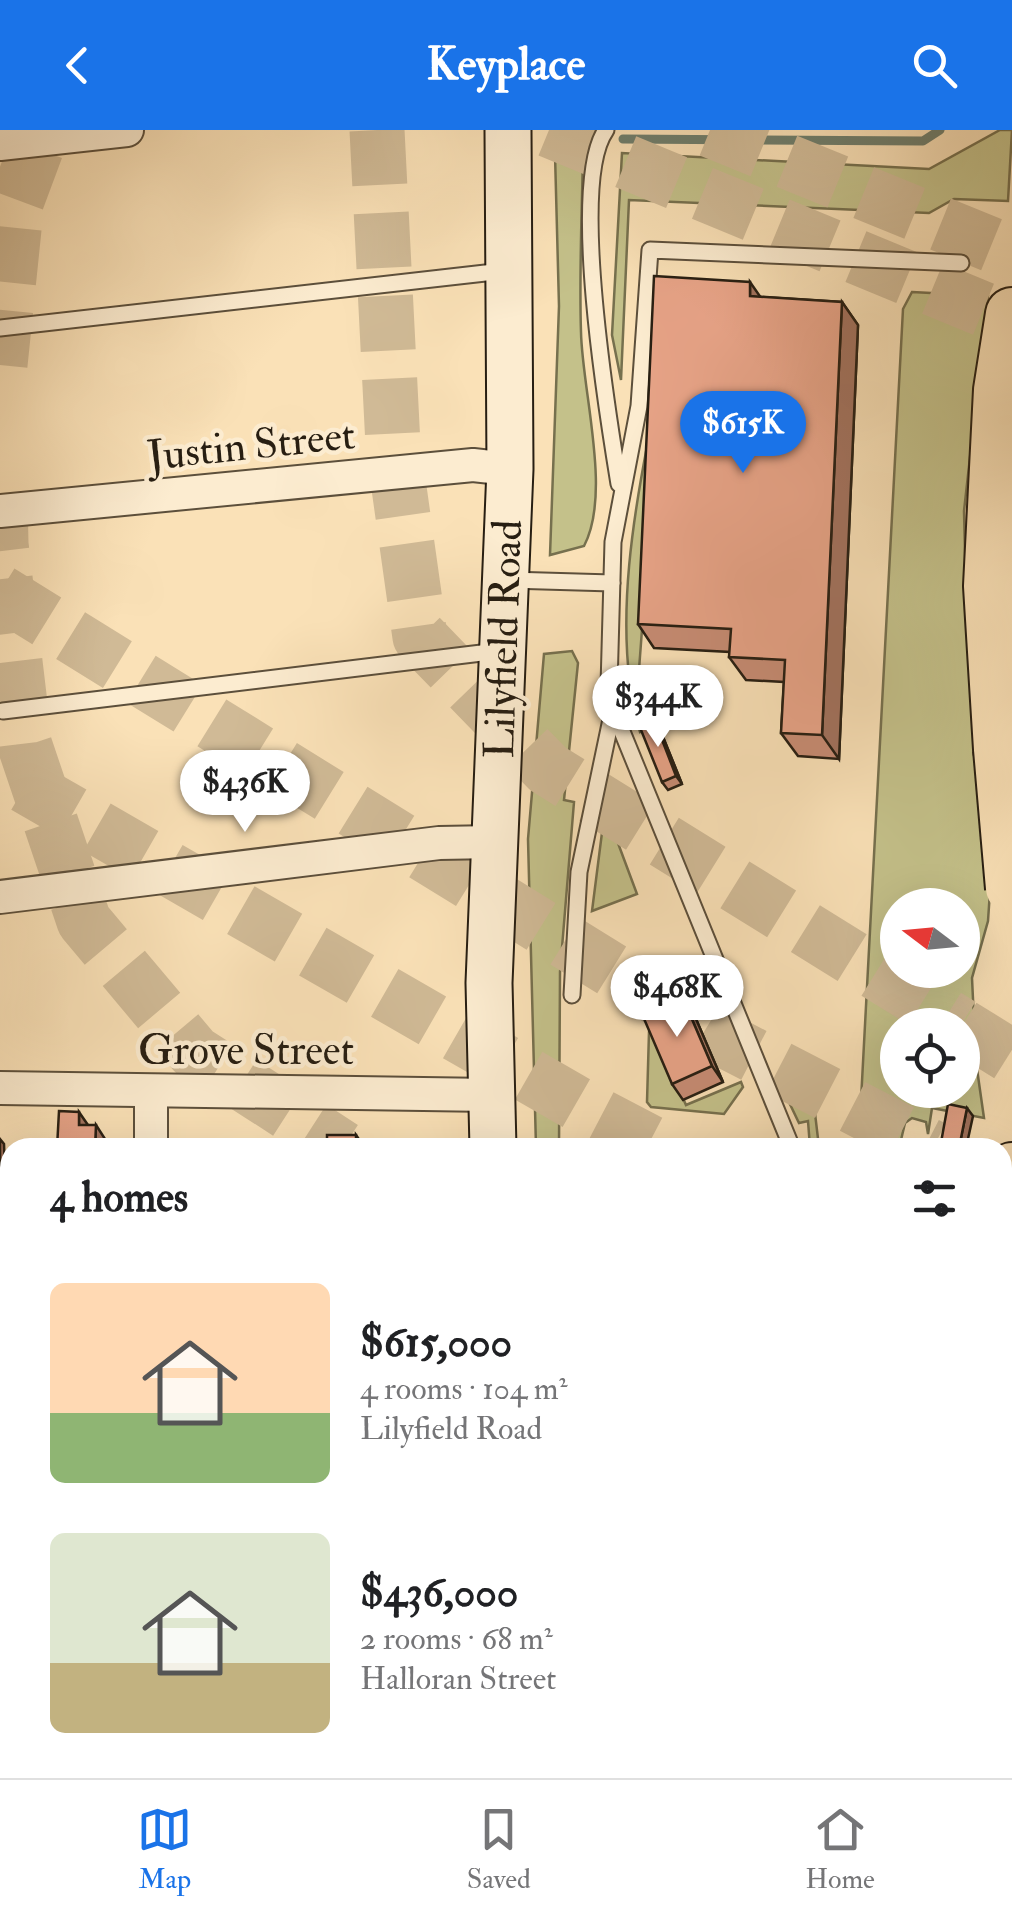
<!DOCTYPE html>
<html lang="en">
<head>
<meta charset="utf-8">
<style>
	body { margin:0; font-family:"IM FELL Double Pica",serif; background:#f6f6f6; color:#202124; height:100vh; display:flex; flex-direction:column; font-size:38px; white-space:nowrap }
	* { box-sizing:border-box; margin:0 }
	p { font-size:32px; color:#757577 }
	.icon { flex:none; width:55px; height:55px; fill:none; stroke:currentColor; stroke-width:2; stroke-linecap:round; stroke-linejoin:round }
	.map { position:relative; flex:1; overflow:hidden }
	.side { position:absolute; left:0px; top:1008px; width:1012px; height:642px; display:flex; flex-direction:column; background:#fff; border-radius:30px 30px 0 0; box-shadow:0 10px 40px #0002 }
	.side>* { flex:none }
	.needle { width:65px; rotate:286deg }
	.controls { position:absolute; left:880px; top:758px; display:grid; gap:20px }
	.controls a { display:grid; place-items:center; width:100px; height:100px; border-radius:50%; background:#fff; box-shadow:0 10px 40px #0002; font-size:50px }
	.price { position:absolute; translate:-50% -85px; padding:0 22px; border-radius:35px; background:#fff; color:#222; font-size:32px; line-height:65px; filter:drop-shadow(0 2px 5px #0008) }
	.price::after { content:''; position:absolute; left:50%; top:60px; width:30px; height:22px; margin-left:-15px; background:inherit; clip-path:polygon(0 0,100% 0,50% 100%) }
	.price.selected { background:#1a73e8; color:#fff }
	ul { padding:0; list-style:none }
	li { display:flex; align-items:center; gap:30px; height:250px; padding:0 50px }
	li span { display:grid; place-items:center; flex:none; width:280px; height:200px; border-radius:15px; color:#555 }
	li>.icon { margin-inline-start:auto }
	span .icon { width:120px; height:120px; fill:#fffc; stroke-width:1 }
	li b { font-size:42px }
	h2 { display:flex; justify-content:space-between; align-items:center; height:120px; padding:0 50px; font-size:42px }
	header { display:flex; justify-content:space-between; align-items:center; height:130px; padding:0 50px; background:#1a73e8; color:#fff; font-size:45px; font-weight:700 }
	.tabs { display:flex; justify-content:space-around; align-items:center; height:140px; border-top:2px solid #e0e0e0; background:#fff; font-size:28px; color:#757577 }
	.tabs a { display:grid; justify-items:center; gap:5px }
	.tabs .selected { color:#1a73e8 }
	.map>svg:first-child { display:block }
	.green { fill:#c4c18a; stroke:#76704e; stroke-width:2.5; fill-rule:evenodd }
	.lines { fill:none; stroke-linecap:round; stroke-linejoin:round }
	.stream { stroke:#6f7e6d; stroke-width:9 }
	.motorway-tunnel { stroke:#d0ba96; stroke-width:55; stroke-dasharray:55 28; stroke-linecap:butt }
	.service-casing { stroke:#5c4f3b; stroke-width:19 }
	.minor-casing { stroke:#5c4f3b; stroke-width:36 }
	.secondary-casing { stroke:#271e12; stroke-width:49 }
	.trunk-casing { stroke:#271e12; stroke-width:56 }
	.service { stroke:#fcecd0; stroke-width:15 }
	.minor { stroke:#fcecd0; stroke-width:32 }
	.secondary { stroke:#fcecd0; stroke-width:45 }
	.trunk { stroke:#fae1b7; stroke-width:52 }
	.tram { stroke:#271e12; stroke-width:2.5 }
	.trunk-bridge-casing { stroke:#271e12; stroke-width:56; stroke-linecap:butt }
	.trunk-bridge { stroke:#fae1b7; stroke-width:52 }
	.wall { fill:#c78c74; stroke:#271e12; stroke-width:2.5 }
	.shaded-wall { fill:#a2725e; stroke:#271e12; stroke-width:2.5 }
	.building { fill:#e7a387; stroke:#271e12; stroke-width:2.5 }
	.labels { text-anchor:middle; stroke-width:9; stroke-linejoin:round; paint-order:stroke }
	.street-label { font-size:42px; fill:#271e12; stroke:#fcecd0 }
</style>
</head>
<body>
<header><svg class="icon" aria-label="back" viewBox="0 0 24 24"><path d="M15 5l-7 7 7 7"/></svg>Keyplace<svg class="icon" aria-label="search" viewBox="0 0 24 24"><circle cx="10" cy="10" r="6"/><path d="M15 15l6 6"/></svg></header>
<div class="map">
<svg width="1012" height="1648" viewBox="0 0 1012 1648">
	<rect width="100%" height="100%" fill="#fae1b7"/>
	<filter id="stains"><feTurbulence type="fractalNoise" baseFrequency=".002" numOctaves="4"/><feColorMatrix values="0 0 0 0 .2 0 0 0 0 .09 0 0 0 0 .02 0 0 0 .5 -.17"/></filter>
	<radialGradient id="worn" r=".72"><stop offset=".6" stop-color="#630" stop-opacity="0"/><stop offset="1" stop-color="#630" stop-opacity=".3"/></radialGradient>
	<!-- green -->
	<g class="green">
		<polygon points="1000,0 1012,0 1008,71 954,69 929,83 629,70 621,250 612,205 622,23 929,39"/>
		<path d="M583,23C582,83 579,142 581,202C582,261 612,363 584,416L550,425L559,176L555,24Z"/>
		<path d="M912,162L988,166L964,381L967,503L990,761L988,791L972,848L976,932L984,988L932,978L928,1004L926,992L912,988L905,993L901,1010L859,1008L903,179ZM898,775H962V840H898ZM898,895H962V960H898Z"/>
		<path d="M661,246L638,553L656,596L640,602C608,493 639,356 661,246Z"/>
		<polygon points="572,521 578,533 564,670 574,672 560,842 559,1017 536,1017 528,709 544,524"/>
		<polygon points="616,674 619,684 609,689 637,764 592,781 605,679"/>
		<polygon points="653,900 686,975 741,952 743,957 724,984 651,977 647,972 649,902"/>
		<polygon points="812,958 819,1017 810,1017 808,991 799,993 787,968"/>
	</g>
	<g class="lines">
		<!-- stream -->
		<polyline class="stream" points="623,9 923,11 940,0"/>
		<!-- motorway-tunnel -->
		<g class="motorway-tunnel">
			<polyline points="377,0 393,315 420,507 548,639 961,895"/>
			<polyline points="549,0 1012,191"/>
			<polyline points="710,0 1012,123"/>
			<polyline points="0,235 17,70 43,0"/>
			<polyline points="0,366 1,414 25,616 84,791 194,922 343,1018"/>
			<polyline points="0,462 730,913 933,1018"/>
			<polyline points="25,656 590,981 661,1018"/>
			<polyline points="962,896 1012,927"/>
			<polyline points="1002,1191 1012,1196"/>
		</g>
		<defs>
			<g id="service">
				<path d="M606,0C569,52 608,287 619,354"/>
				<polyline points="0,198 503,141"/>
				<polyline points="509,450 612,453"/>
				<polyline points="3,581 498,521"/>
				<polyline points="572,865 579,742 614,575"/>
				<polyline points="792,1018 621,599 609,556 613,412 639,276 650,120 961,133"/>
				<polyline points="754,1648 756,1640"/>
			</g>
			<g id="minor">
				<polyline points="0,14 127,0"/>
				<polyline points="0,381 473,335 510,339"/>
				<polyline points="0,767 439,713 494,712"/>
				<polyline points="0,958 491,965"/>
				<polyline points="151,962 151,1018"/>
				<polyline points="153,1640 153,1648"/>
			</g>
			<g id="secondary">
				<polyline points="493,1018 489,853 510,339 508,0"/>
				<polyline points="505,1640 505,1648"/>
			</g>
			<g id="trunk">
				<polyline points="1000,619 990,456 1000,260 1012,184"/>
				<polyline points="1002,1111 1012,1039"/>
				<polyline points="1002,1295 1012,1248"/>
				<polyline points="899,1648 901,1640"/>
			</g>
		</defs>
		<!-- service casing -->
		<use href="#service" class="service-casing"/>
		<!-- minor casing -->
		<use href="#minor" class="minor-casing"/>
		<!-- secondary casing -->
		<use href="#secondary" class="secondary-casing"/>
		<!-- trunk casing -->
		<use href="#trunk" class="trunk-casing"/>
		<!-- service -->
		<use href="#service" class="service"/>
		<!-- minor -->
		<use href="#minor" class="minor"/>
		<!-- secondary -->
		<use href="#secondary" class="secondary"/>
		<!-- trunk -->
		<use href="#trunk" class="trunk"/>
		<!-- tram -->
		<g class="tram">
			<polyline points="814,1648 816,1640"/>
			<polyline points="842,1648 844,1640"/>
		</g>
		<defs>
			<polyline id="trunk-bridge" points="1000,619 1012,758"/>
		</defs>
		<!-- trunk-bridge casing -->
		<use href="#trunk-bridge" class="trunk-bridge-casing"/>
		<!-- trunk-bridge -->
		<use href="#trunk-bridge" class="trunk-bridge"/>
	</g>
	<!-- wall -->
	<g class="wall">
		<polygon points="761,167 842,172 858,195 839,629 798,626 781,603 784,552 746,550 729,527 730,522 654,518 638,494"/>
		<polygon points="659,597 682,654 668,660 662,652"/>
		<polygon points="693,882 723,952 683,970 672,954"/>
		<polygon points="10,1561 10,1630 5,1630 0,1622 0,1562"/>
	</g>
	<!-- shaded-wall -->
	<g class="shaded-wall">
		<polygon points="750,152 766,175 750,166"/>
		<polygon points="842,172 858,195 839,629 822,605"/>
		<polygon points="654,589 659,597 682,654 676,646"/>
		<polygon points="682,866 693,882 723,952 712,936"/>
		<polygon points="967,978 973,986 966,1018 959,1018"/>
		<polygon points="79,982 90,998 79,995"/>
		<polygon points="96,995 107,1012 107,1018 95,1018"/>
		<polygon points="356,1005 365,1018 356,1018"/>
		<polygon points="0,1009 4,1014 5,1042 0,1035"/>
		<polygon points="0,1048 3,1051 4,1085 0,1078"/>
		<polygon points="0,1095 3,1099 6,1140 0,1131"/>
		<rect x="101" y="1640" width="16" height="8"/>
		<polygon points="226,1640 236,1640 238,1648 226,1648"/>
		<polygon points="401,1640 406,1640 412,1648 401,1648"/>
		<polygon points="443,1640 450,1640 455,1648 446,1648"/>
		<rect x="676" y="1640" width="16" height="8"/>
	</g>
	<!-- building -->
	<g class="building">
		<polygon points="654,146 750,152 750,166 842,172 822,605 781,603 785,530 729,527 731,499 638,494"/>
		<polygon points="654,589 676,646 662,652 639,595"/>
		<polygon points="682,866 712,936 672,954 642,884"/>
		<polygon points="948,974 967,978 959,1018 940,1018"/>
		<polygon points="59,981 79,982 79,995 96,995 95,1018 57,1018"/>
		<rect x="327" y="1005" width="29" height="13"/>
		<polygon points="10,1561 10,1605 0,1606 0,1562"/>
		<rect x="59" y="1640" width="42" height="8"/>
		<rect x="191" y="1640" width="35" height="8"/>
		<polygon points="271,1640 271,1648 233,1648 233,1641"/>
		<rect x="366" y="1640" width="35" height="8"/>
		<rect x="410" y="1640" width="36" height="8"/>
		<rect x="548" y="1640" width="128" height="8"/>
		<rect x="279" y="1641" width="34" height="7"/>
		<rect x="322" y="1642" width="33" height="6"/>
	</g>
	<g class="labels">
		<!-- street labels -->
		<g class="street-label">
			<text transform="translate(251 314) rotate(-6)" y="15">Justin Street</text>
			<text transform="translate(502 509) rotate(-88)" y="15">Lilyfield Road</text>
			<text x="246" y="934">Grove Street</text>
		</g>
	</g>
	<rect width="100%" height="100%" filter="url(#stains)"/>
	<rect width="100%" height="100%" fill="url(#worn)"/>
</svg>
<div class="controls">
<a><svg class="needle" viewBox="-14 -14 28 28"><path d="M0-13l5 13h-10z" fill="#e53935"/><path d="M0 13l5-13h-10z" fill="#757577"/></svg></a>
<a><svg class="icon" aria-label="locate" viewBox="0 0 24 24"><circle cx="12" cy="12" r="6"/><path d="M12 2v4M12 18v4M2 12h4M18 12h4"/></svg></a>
</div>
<b class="price selected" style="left:743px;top:346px">$615K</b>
<b class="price" style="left:658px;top:620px">$344K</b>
<b class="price" style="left:245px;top:705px">$436K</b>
<b class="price" style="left:677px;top:910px">$468K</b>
<section class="side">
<h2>4 homes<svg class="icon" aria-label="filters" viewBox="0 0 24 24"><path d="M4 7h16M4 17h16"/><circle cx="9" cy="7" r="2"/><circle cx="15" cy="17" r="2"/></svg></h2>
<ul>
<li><span style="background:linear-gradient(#ffd9b3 65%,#8fb573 0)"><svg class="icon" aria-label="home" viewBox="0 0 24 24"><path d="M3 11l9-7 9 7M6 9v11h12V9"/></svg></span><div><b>$615,000</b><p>4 rooms · 104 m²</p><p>Lilyfield Road</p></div></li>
<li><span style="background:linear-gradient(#dfe7d0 65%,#c2b280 0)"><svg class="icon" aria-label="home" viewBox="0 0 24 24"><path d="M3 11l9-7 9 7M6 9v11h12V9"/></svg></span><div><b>$436,000</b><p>2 rooms · 68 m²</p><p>Halloran Street</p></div></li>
</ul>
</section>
</div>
<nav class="tabs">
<a class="selected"><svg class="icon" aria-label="map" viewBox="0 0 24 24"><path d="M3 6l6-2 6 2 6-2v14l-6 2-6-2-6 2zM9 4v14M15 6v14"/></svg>Map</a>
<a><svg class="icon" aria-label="saved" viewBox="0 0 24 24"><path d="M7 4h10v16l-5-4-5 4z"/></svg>Saved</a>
<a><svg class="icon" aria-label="home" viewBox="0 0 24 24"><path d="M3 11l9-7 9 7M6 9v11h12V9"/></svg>Home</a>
</nav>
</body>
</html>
